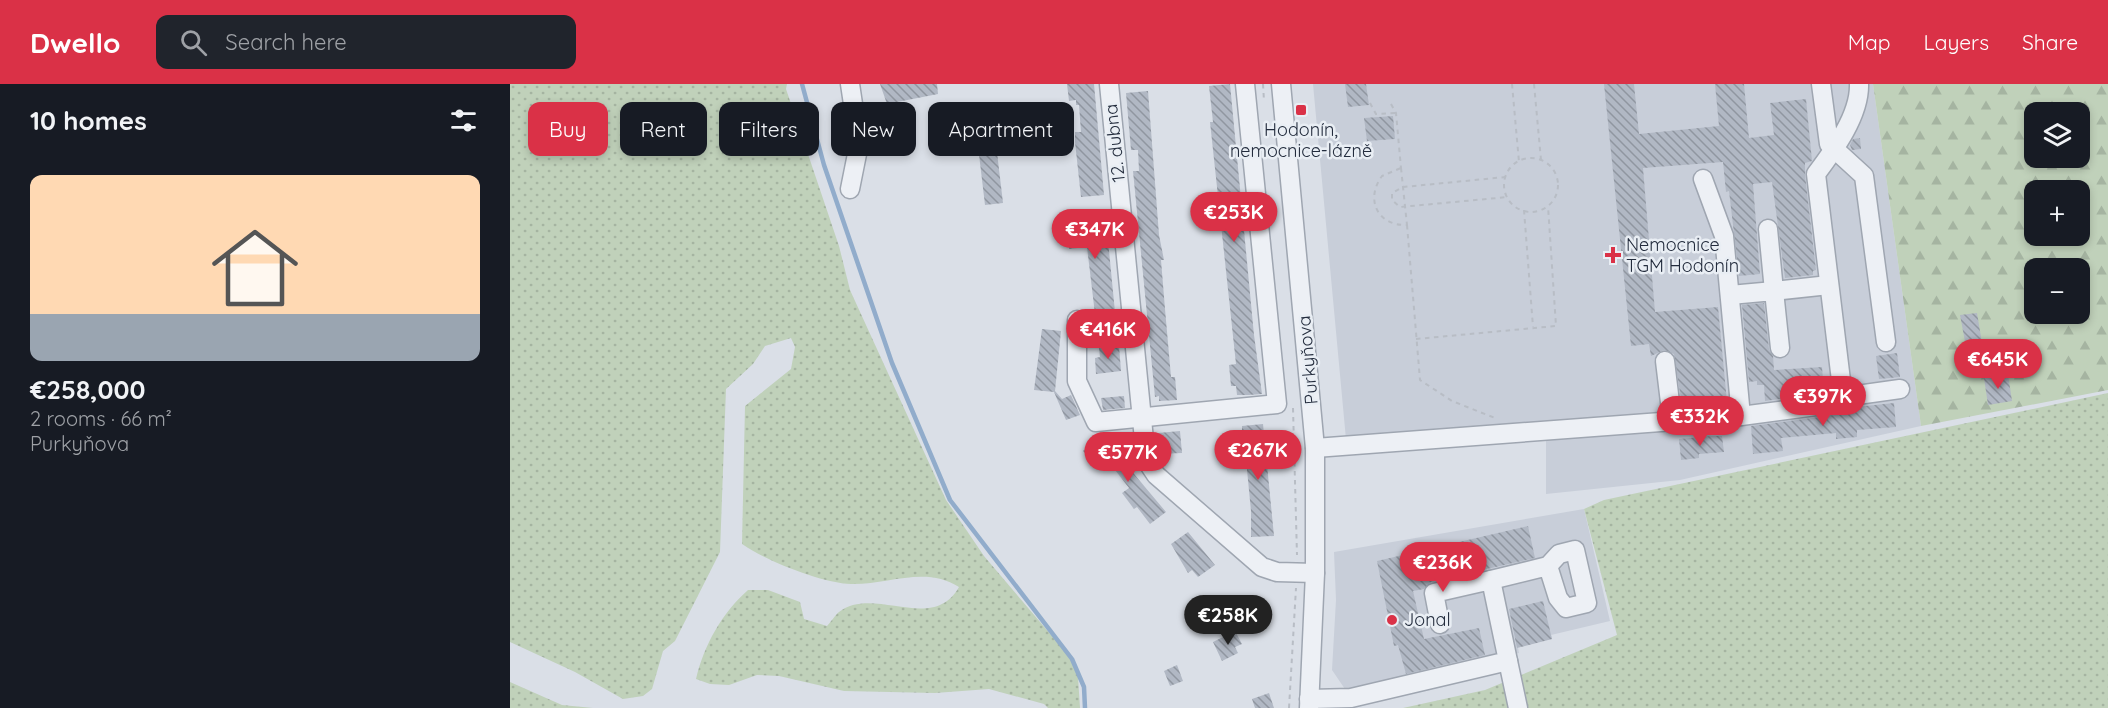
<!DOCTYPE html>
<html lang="en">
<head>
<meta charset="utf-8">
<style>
	body { margin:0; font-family:Quicksand,sans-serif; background:#20242c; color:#f1f3f6; height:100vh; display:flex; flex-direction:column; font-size:22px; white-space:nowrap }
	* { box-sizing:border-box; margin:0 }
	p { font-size:20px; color:#9ea1a6 }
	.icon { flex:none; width:33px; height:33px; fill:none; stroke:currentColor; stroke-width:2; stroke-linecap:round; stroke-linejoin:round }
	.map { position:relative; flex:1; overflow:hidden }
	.panel { display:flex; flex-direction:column; background:#171b24; width:510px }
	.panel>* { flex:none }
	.banner { position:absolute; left:18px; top:18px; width:570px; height:54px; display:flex; gap:12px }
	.tools { position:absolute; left:1514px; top:18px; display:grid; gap:12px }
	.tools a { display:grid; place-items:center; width:66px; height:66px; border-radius:12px; background:#171b24; box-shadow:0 3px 9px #0003; font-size:30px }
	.price { position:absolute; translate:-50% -51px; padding:0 14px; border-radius:21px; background:#da3147; color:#fff; font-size:20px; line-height:39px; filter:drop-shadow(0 2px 3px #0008) }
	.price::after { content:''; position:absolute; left:50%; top:36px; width:18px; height:14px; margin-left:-9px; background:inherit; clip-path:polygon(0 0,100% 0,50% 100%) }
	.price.selected { background:#222; color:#fff }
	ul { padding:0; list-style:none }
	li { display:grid; align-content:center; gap:12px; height:318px; padding:0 30px }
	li+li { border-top:2px solid #363941 }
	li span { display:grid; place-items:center; height:186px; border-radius:12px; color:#555 }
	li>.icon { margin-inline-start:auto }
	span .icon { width:108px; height:108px; fill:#fffc; stroke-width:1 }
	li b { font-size:26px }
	h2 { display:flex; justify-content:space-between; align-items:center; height:72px; padding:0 30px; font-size:26px }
	.tag { padding:0 21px; border-radius:12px; background:#171b24; box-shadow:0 3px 9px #0003; font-size:21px; line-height:54px }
	.tag.selected { background:#da3147; color:#fff }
	header { display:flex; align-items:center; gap:36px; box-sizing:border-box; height:84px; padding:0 30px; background:#da3147; color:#fff }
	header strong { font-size:28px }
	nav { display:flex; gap:33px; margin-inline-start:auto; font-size:21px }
	.search { width:420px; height:54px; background:#20242c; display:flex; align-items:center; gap:15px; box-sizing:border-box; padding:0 21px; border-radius:12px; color:#9ea1a6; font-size:22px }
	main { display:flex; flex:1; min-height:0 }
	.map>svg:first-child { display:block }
	.built { fill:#c8ced9 }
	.grass { fill:url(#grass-dots) }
	.forest { fill:url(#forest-firs); fill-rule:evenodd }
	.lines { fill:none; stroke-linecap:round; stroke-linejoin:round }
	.stream { stroke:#91accb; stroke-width:4.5 }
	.building { fill:url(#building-back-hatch) }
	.minor-casing { stroke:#9fa6b1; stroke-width:21 }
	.path { stroke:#b8bdc5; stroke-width:2; stroke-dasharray:4.5 4.5; stroke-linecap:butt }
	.minor { stroke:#edf0f5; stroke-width:18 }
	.poi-dot { fill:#da3147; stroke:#e9eef4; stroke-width:2 }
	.labels { text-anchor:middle; stroke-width:5; stroke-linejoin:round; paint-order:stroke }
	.poi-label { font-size:18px; fill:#232c3d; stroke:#e9eef4; text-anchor:start }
	.street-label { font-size:18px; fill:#232c3d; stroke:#e9eef4 }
</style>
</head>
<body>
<header>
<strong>Dwello</strong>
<div class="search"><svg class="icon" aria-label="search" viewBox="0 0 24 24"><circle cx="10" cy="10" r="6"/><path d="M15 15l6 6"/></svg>Search here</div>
<nav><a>Map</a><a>Layers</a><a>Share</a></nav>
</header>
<main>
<section class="panel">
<h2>10 homes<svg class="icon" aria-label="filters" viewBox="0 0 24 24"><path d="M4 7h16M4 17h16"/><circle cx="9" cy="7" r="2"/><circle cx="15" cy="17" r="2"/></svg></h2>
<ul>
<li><span style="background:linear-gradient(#ffd9b3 75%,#9aa5b1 0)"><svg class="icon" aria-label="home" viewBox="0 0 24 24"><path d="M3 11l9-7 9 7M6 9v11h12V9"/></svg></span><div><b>€258,000</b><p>2 rooms · 66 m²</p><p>Purkyňova</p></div></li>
</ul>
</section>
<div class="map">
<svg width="1598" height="624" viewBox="0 0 1598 624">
	<defs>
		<pattern id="grass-dots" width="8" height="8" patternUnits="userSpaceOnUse" patternTransform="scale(1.5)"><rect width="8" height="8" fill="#c0d1ba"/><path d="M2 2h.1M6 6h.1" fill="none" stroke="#a5b4a1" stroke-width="1.8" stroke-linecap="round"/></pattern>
		<pattern id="forest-firs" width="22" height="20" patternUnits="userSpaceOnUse" patternTransform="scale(1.5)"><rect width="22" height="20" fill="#c0d1ba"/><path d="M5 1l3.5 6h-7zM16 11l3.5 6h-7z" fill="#a5b4a1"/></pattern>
		<pattern id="building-back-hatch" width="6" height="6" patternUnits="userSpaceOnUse" patternTransform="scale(1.5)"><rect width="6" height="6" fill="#b1b8c4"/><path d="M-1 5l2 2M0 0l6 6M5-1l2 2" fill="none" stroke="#9096a0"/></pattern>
	</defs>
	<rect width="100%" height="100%" fill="#dadfe7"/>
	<!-- built -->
	<g class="built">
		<polygon points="803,0 1363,0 1411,342 1170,396 1036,410 1036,350 837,366"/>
		<polygon points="1074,425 1100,537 1041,551 1042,555 1008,563 1009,569 837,608 822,586 826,516 824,468"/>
	</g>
	<!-- grass -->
	<g class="grass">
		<path d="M0,0H277L276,5L329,162L340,206L436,416L474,472L559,572L568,593L570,624H538L534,620L479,605L425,609L334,607L269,592L247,591L219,601L200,600L186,595C194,561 212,529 238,506H258L290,518L294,535L317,542C321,538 325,531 329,528C364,501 423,550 449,503C416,481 377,501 341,500C312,499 256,477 232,460L235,322L281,285L285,263L281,254L255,262L243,280L216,305L210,468L165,557L153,567L142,605L133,612L113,615L65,588L0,558Z"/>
		<polygon points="1598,309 1598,624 893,624 975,606 1107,551 1074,425 1094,416"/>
		<polygon points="0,598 52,621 83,624 0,624"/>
	</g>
	<!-- forest -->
	<path class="forest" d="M1363,0H1598V306L1411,342ZM1524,28H1569V74H1524ZM1524,106H1569V152H1524ZM1524,184H1569V230H1524Z"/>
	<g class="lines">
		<!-- stream -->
		<polyline class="stream" points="292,0 314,81 382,279 440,416 562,575 574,603 575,624"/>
	</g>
	<!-- building -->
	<g class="building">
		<polygon points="370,0 427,0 428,10 377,20"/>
		<polygon points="557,0 584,0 594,111 571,113 565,58 565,48 571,48 569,21 566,21 566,16 559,17"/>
		<polygon points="720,0 744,251 752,310 739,311 727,311 726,302 721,302 719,281 726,280 700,38 703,38 699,2"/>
		<polygon points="835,0 856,0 859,21 838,23"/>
		<polygon points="1094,0 1124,0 1129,50 1209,42 1205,0 1234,0 1239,54 1264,51 1260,19 1296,15 1302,77 1295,79 1295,91 1306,186 1303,187 1303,191 1275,194 1262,98 1243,100 1250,190 1229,192 1219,107 1216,108 1213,78 1133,84 1145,228 1208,223 1217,318 1172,322 1164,270 1154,266 1141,272 1139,260 1121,262"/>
		<polygon points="638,7 649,151 654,176 651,176 655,225 661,293 665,293 667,316 649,317 649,312 645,313 623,87 629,87 628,66 621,66 616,9"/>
		<polygon points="883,32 885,55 857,57 854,34"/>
		<polygon points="398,38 400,57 390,70 373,72 372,60 368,61 365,41"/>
		<polygon points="1350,54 1351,65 1342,66 1340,61 1343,55"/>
		<polygon points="486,60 493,119 475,121 468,62"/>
		<polygon points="596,136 605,228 585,230 577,163 559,165 559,157 553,154 558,150 556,140"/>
		<polygon points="1254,219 1259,265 1263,272 1264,286 1312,283 1313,296 1301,297 1301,311 1255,317 1254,301 1247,301 1247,297 1239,298 1232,221"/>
		<polygon points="1467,229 1472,259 1456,263 1450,231"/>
		<polygon points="532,245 551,247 545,307 552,315 561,311 570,331 556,336 544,308 524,306"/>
		<polygon points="609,262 611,287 586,290 585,274 590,273 589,264"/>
		<polygon points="1387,269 1390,293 1369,295 1366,272"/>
		<polygon points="1498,290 1502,317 1478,321 1474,294"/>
		<polygon points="614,312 615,324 593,326 591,314"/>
		<polygon points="1384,319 1386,343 1347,346 1347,353 1326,355 1326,349 1271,354 1273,367 1243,370 1241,342 1347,328 1346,323"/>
		<polygon points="753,340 764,452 741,453 741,427 735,365 732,365 732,342"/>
		<polygon points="670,347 672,369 650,370 648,349"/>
		<polygon points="1202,352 1212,352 1214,368 1189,370 1189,374 1171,376 1169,355"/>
		<polygon points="587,354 590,362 592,360 619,384 656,428 640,440 627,423 624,425 612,409 619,404 595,373 586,380 573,367"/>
		<polygon points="1018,442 1025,474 921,498 914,505 903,507 914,555 969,544 975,571 896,590 888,561 884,562 867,477"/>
		<polygon points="678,448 705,481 688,493 682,486 678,489 661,460"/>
		<polygon points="1033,517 1042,555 1007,564 999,525"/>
		<polygon points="725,547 732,560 725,563 728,569 712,577 703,558"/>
		<polygon points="667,581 673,597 660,602 654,587"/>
		<polygon points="759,609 764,624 745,624 742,615"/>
	</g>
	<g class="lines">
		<defs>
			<g id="minor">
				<polyline points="599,0 636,376 646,391 752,483 767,488 805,489"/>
				<polyline points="771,0 805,364 805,489 799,624"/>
				<polyline points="1311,0 1319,60 1354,92 1376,258"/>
				<path d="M1349,0C1350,31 1324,66 1306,90L1333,313L1390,305"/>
				<polyline points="340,105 349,60 340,0"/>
				<polyline points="1258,145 1264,207 1319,201"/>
				<polyline points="1220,211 1264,207 1270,264"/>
				<polyline points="567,236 567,297 586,338 767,320 735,0"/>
				<polyline points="1155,277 1162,335"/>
				<polyline points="1231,332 1321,320 1333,313"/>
				<polyline points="805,364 1231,332 1214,152 1193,95"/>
				<polyline points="981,496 1038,482 1048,514 1056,524 1077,519 1065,466 1049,470 1038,482"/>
				<polyline points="998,577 1008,624"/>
				<polyline points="799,615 841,614 998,577 981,496 924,509 930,540"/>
			</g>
		</defs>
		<!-- minor casing -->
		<use href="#minor" class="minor-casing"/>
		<!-- path -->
		<g class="path">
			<polyline points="753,0 754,17"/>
			<polyline points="1002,0 1009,78"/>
			<polyline points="1024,0 1031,76"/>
			<polyline points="860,19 866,30 886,29"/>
			<polyline points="881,20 886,29 891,84"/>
			<circle cx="1021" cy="101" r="27"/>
			<path d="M891,84L897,141C867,142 855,115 872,92Z"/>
			<polyline points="996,93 893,103 882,109 882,116 890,123 998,113"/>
			<polyline points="1014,126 1023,243"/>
			<polyline points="897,141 910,296 942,317 985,334"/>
			<polyline points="906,255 1046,242 1038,122"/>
			<polyline points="783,324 787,471"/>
			<polyline points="779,624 786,504"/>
		</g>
		<!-- minor -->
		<use href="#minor" class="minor"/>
	</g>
	<!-- markers -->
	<g class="poi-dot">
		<rect x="785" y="20" width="12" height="12" rx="3"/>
		<path d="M1100 162h6v6h6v6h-6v6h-6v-6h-6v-6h6z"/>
		<circle cx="882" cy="536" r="6"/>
	</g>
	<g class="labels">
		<!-- poi labels -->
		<g class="poi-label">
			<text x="791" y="52" text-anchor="middle">Hodonín,<tspan x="791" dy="21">nemocnice-lázně</tspan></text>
			<text x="1116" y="167">Nemocnice<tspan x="1116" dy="21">TGM Hodonín</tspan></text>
			<text x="894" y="542">Jonal</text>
		</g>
		<!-- street labels -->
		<g class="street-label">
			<text transform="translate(605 59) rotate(-96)" y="6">12. dubna</text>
			<text transform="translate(798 276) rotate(-95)" y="6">Purkyňova</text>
		</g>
	</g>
</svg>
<div class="tools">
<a><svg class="icon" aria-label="layers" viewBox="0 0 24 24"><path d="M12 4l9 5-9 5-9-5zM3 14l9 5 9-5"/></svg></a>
<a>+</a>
<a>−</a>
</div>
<b class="price" style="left:724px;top:159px">€253K</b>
<b class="price" style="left:585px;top:176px">€347K</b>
<b class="price" style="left:598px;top:276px">€416K</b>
<b class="price" style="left:1488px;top:306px">€645K</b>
<b class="price" style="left:1313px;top:343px">€397K</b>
<b class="price" style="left:1190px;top:363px">€332K</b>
<b class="price" style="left:748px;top:397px">€267K</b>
<b class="price" style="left:618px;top:399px">€577K</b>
<b class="price" style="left:933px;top:509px">€236K</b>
<b class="price selected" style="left:718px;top:562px">€258K</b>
<div class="banner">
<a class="tag selected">Buy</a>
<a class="tag">Rent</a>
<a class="tag">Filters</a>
<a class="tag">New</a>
<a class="tag">Apartment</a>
</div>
</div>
</main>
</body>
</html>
